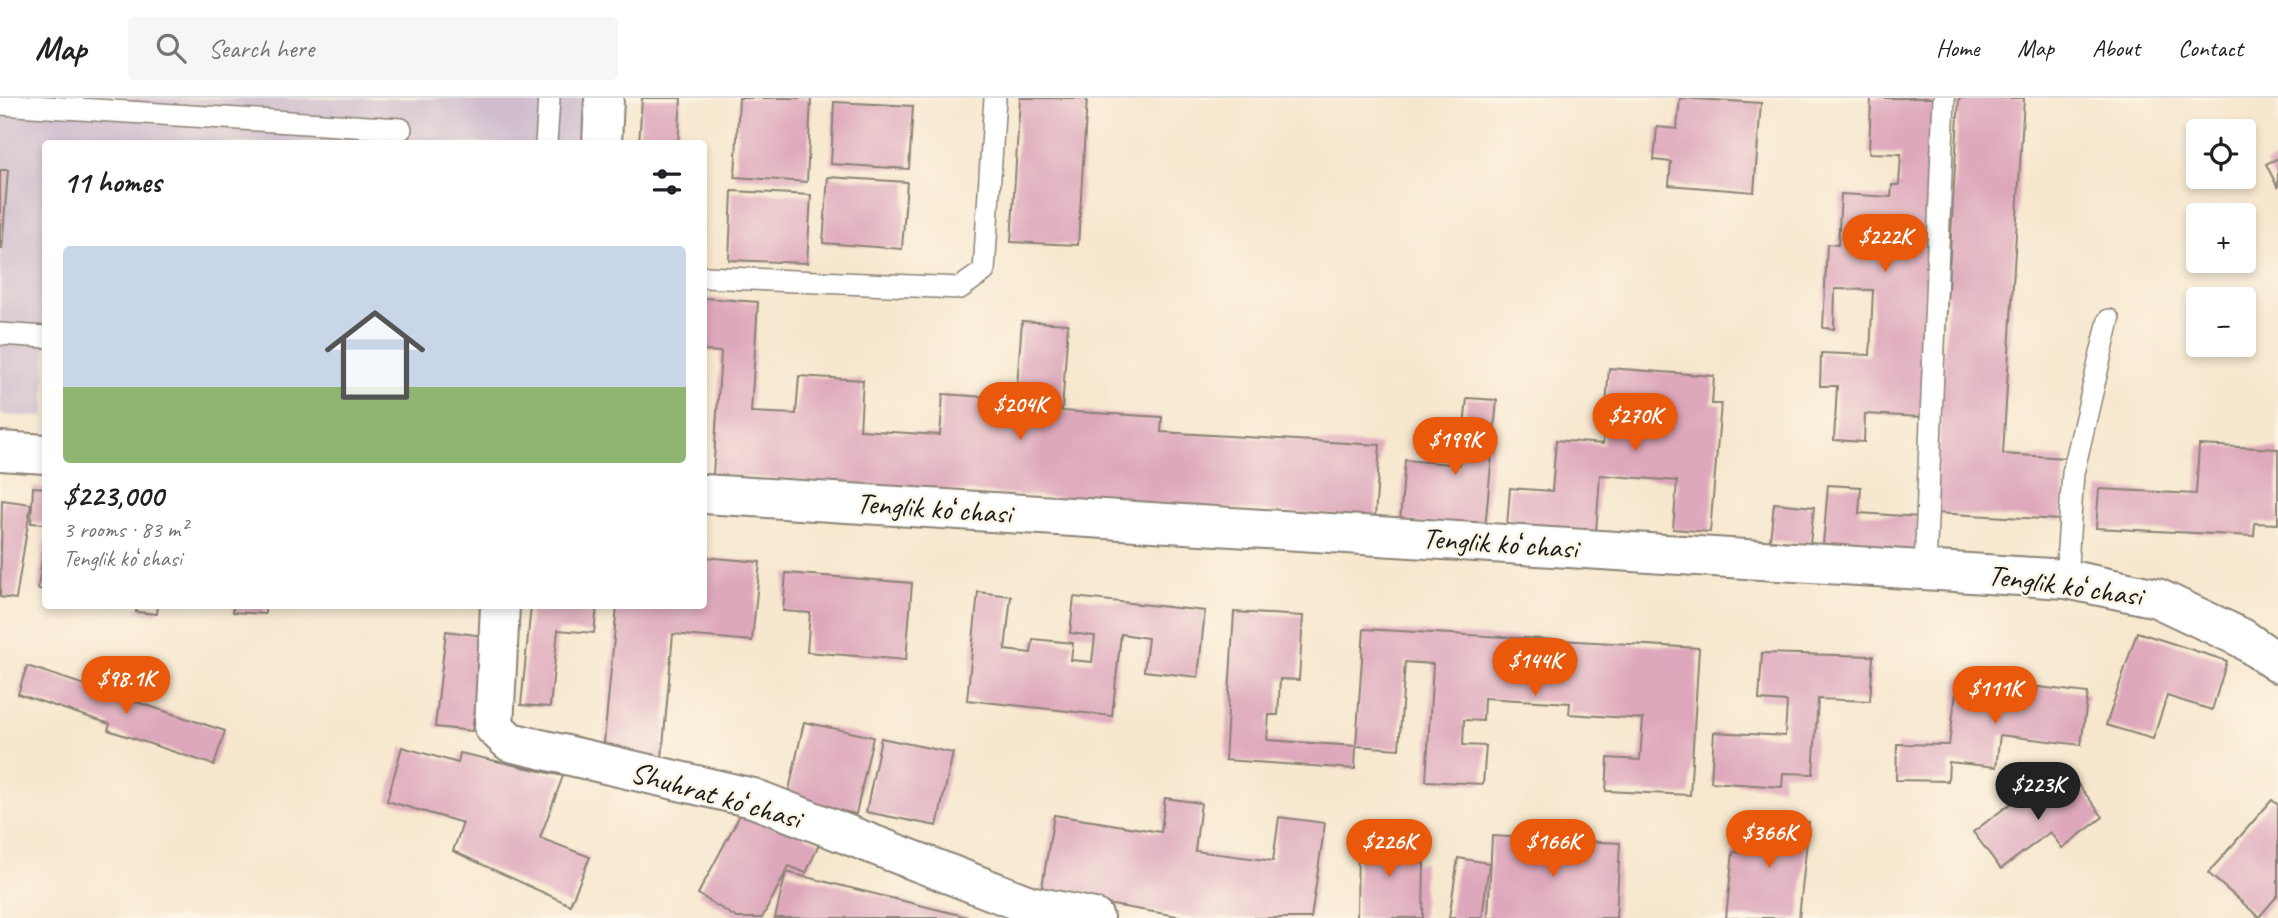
<!DOCTYPE html>
<html lang="en">
<head>
<meta charset="utf-8">
<style>
	body { margin:0; font-family:Caveat,sans-serif; background:#f6f6f6; color:#202124; height:100vh; display:flex; flex-direction:column; font-size:26px; white-space:nowrap }
	* { box-sizing:border-box; margin:0 }
	p { font-size:23px; color:#757577 }
	.icon { flex:none; width:38px; height:38px; fill:none; stroke:currentColor; stroke-width:2; stroke-linecap:round; stroke-linejoin:round }
	.map { position:relative; flex:1; overflow:hidden }
	.side { position:absolute; left:42px; top:42px; width:665px; height:469px; display:flex; flex-direction:column; background:#fff; border-radius:7px; box-shadow:0 4px 10px #0003 }
	.side>* { flex:none }
	.tools { position:absolute; left:2186px; top:21px; display:grid; gap:14px }
	.tools a { display:grid; place-items:center; width:70px; height:70px; border-radius:7px; background:#fff; box-shadow:0 4px 10px #0003; font-size:35px }
	.price { position:absolute; translate:-50% -60px; padding:0 16px; border-radius:24px; background:#ea580c; color:#fff; font-size:23px; line-height:46px; filter:drop-shadow(0 2px 4px #0008) }
	.price::after { content:''; position:absolute; left:50%; top:42px; width:21px; height:16px; margin-left:-10px; background:inherit; clip-path:polygon(0 0,100% 0,50% 100%) }
	.price.active { background:#222; color:#fff }
	ul { padding:0; list-style:none }
	li { display:grid; align-content:center; gap:14px; height:371px; padding:0 21px }
	li+li { border-top:2px solid #e0e0e0 }
	li span { display:grid; place-items:center; height:217px; border-radius:7px; color:#555 }
	li>.icon { margin-inline-start:auto }
	span .icon { width:126px; height:126px; fill:#fffc; stroke-width:1 }
	li b { font-size:30px }
	h2 { display:flex; justify-content:space-between; align-items:center; height:84px; padding:0 21px; font-size:30px }
	header { display:flex; align-items:center; gap:42px; box-sizing:border-box; height:98px; padding:0 35px; background:#fff; border-bottom:2px solid #e0e0e0 }
	header strong { font-size:33px }
	nav { display:flex; gap:38px; margin-inline-start:auto; font-size:24px }
	.search { width:490px; height:63px; background:#f6f6f6; display:flex; align-items:center; gap:18px; box-sizing:border-box; padding:0 24px; border-radius:7px; color:#757577; font-size:26px }
	.map>svg:first-child { display:block }
	.industrial { fill:#cfbdce }
	.building { fill:#dea8bc }
	.lines { fill:none; stroke-linecap:round; stroke-linejoin:round }
	.lane-casing { stroke:#8a8275; stroke-width:24 }
	.street-casing { stroke:#8a8275; stroke-width:42 }
	.lane { stroke:#fff; stroke-width:21 }
	.street { stroke:#fff; stroke-width:38 }
	.labels { text-anchor:middle; stroke-width:5; stroke-linejoin:round; paint-order:stroke }
	.street-label { font-size:30px; fill:#1c1c1c; stroke:#fcf5e5 }
</style>
</head>
<body>
<header>
<strong>Map</strong>
<div class="search"><svg class="icon" aria-label="search" viewBox="0 0 24 24"><circle cx="10" cy="10" r="6"/><path d="M15 15l6 6"/></svg>Search here</div>
<nav><a>Home</a><a>Map</a><a>About</a><a>Contact</a></nav>
</header>
<div class="map">
<svg width="2278" height="820" viewBox="0 0 2278 820">
	<rect width="100%" height="100%" fill="#fcf5e5"/>
	<filter id="ink" filterUnits="userSpaceOnUse"><feTurbulence type="fractalNoise" baseFrequency=".0143" numOctaves="2"/><feDisplacementMap in="SourceGraphic" scale="14" xChannelSelector="R" yChannelSelector="G"/><feConvolveMatrix kernelMatrix="1 2 1 2 8 2 1 2 1" color-interpolation-filters="sRGB"/></filter>
	<filter id="wash" filterUnits="userSpaceOnUse"><feTurbulence type="fractalNoise" baseFrequency=".00686" numOctaves="4" result="noise"/><feDisplacementMap in="SourceGraphic" scale="28" xChannelSelector="R" yChannelSelector="G"/><feGaussianBlur stdDeviation="1.57" result="paint"/><feColorMatrix in="noise" values="0 0 0 0 0 0 0 0 0 0 0 0 0 0 0 0 0 1.4 0 .05"/><feComposite in="paint" operator="in"/></filter>
	<g filter="url(#wash)">
		<rect width="100%" height="100%" fill="#f7e7ce"/>
		<!-- industrial -->
		<polygon class="industrial" points="0,0 592,0 589,45 46,46 45,319 0,317"/>
		<g id="blocks">
			<!-- building -->
			<g class="building">
				<polygon points="642,0 681,0 678,46 639,46"/>
				<polygon points="739,0 811,0 807,84 735,79"/>
				<polygon points="1020,0 1087,0 1078,147 1011,144"/>
				<polygon points="1680,0 1761,5 1754,94 1669,87 1671,64 1654,62 1657,29 1677,31"/>
				<polygon points="1871,0 1934,0 1921,319 1865,316 1864,344 1834,342 1837,288 1820,288 1821,255 1870,257 1873,192 1835,191 1834,231 1823,230 1827,146 1838,147 1841,96 1891,99 1892,87 1899,87 1901,56 1869,55"/>
				<polygon points="1959,0 2024,0 2003,356 2065,360 2062,422 1935,415"/>
				<polygon points="834,4 913,8 909,71 831,66"/>
				<polygon points="2278,60 2278,90 2266,66"/>
				<polygon points="0,72 8,72 2,151 0,151"/>
				<polygon points="828,79 907,84 902,151 823,145"/>
				<polygon points="732,93 811,97 807,165 729,162"/>
				<polygon points="704,200 758,204 751,314 796,316 799,278 863,282 860,332 940,337 943,296 1016,301 1022,223 1068,226 1062,313 1162,319 1161,334 1380,347 1375,420 713,377 721,254 704,253"/>
				<polygon points="1609,270 1714,278 1712,306 1721,306 1710,434 1673,431 1677,383 1600,377 1596,435 1507,428 1510,390 1552,393 1556,342 1603,346"/>
				<polygon points="1467,300 1497,302 1485,431 1400,424 1405,362 1460,367"/>
				<polygon points="2199,347 2278,351 2278,426 2255,425 2254,438 2096,430 2099,391 2196,396"/>
				<polygon points="1828,387 1861,389 1859,415 1919,419 1916,453 1823,446"/>
				<polygon points="33,389 46,390 46,426 31,425"/>
				<polygon points="2,402 31,406 16,501 0,499"/>
				<polygon points="1774,405 1814,409 1810,446 1770,442"/>
				<polygon points="44,445 46,445 46,492 38,491"/>
				<polygon points="704,459 760,464 752,543 673,536 662,660 603,655 617,508 704,508"/>
				<polygon points="786,475 912,485 906,562 807,554 810,515 783,513"/>
				<polygon points="978,494 1011,498 1005,552 1031,555 1033,541 1073,545 1071,562 1092,564 1095,538 1070,535 1074,499 1205,513 1198,579 1144,573 1148,540 1121,536 1112,618 967,602"/>
				<polygon points="137,508 158,508 157,516 136,514"/>
				<polygon points="233,508 265,508 265,516 233,514"/>
				<polygon points="531,508 597,508 594,535 558,532 550,609 521,607"/>
				<polygon points="1234,514 1303,518 1299,582 1280,581 1278,617 1269,617 1267,642 1356,648 1355,671 1225,662"/>
				<polygon points="1364,531 1699,550 1690,697 1606,693 1608,660 1640,662 1643,621 1569,616 1570,605 1484,600 1483,623 1464,622 1463,647 1486,648 1483,686 1426,683 1433,566 1405,564 1399,651 1356,648"/>
				<polygon points="446,533 484,538 472,633 435,629"/>
				<polygon points="2137,534 2227,563 2212,612 2167,598 2153,641 2106,627"/>
				<polygon points="1762,555 1873,558 1870,603 1818,601 1813,676 1783,675 1782,689 1711,684 1714,634 1785,638 1787,604 1759,602"/>
				<polygon points="27,568 225,633 214,667 108,632 110,626 18,596"/>
				<polygon points="1958,579 2088,595 2081,647 2000,637 1996,669 1949,664 1948,683 1896,682 1897,646 1949,647"/>
				<polygon points="804,624 873,639 856,716 787,701"/>
				<polygon points="881,640 953,655 937,728 866,714"/>
				<polygon points="402,649 458,665 460,655 563,678 540,740 590,759 570,807 453,753 463,725 387,703"/>
				<polygon points="2071,677 2103,719 2062,750 2050,734 2001,771 1973,734 2022,697 2030,708"/>
				<polygon points="1165,700 1201,705 1195,753 1273,763 1279,719 1325,725 1311,820 1189,820 1041,795 1054,717 1161,734"/>
				<polygon points="2272,702 2278,707 2278,797 2259,819 2208,775"/>
				<polygon points="742,713 820,744 806,775 789,768 762,820 737,820 698,796"/>
				<polygon points="1747,718 1809,724 1799,820 1726,820 1733,754 1743,755"/>
				<polygon points="1492,738 1620,745 1616,820 1488,820"/>
				<polygon points="1358,740 1416,741 1415,765 1424,765 1423,820 1357,820"/>
				<polygon points="1458,760 1489,765 1482,820 1449,820"/>
				<polygon points="786,774 968,819 968,820 775,820"/>
			</g>
		</g>
	</g>
	<g filter="url(#ink)">
		<use href="#blocks" fill-opacity="0" stroke="#8a8275" stroke-width="2"/>
		<g class="lines">
			<defs>
				<g id="lane">
					<polyline points="0,6 401,31"/>
					<polyline points="546,46 549,0"/>
					<polyline points="704,179 960,190 984,173 995,0"/>
					<polyline points="0,236 46,239"/>
					<polyline points="1925,471 1944,0"/>
					<polyline points="2066,481 2073,375 2109,222"/>
				</g>
				<g id="street">
					<polyline points="602,46 604,0"/>
					<polyline points="0,353 46,356"/>
					<polyline points="704,396 2066,481 2157,500 2242,540 2278,565"/>
					<polyline points="500,508 494,629 510,644 753,700 1029,807 1094,820"/>
				</g>
			</defs>
			<!-- lane casing -->
			<use href="#lane" class="lane-casing"/>
			<!-- street casing -->
			<use href="#street" class="street-casing"/>
			<!-- lane -->
			<use href="#lane" class="lane"/>
			<!-- street -->
			<use href="#street" class="street"/>
		</g>
	</g>
	<g class="labels">
		<!-- street labels -->
		<g class="street-label">
			<text transform="translate(934 410) rotate(4)" y="10">Tenglik koʻchasi</text>
			<text transform="translate(1500 445) rotate(4)" y="10">Tenglik koʻchasi</text>
			<text transform="translate(2065 487) rotate(8)" y="10">Tenglik koʻchasi</text>
			<text transform="translate(716 697) rotate(16)" y="10">Shuhrat koʻchasi</text>
		</g>
	</g>
</svg>
<div class="tools">
<a><svg class="icon" aria-label="locate" viewBox="0 0 24 24"><circle cx="12" cy="12" r="6"/><path d="M12 2v4M12 18v4M2 12h4M18 12h4"/></svg></a>
<a>+</a>
<a>−</a>
</div>
<b class="price" style="left:1885px;top:176px">$222K</b>
<b class="price" style="left:1020px;top:344px">$204K</b>
<b class="price" style="left:1635px;top:355px">$270K</b>
<b class="price" style="left:1455px;top:379px">$199K</b>
<b class="price" style="left:1535px;top:600px">$144K</b>
<b class="price" style="left:126px;top:618px">$98.1K</b>
<b class="price" style="left:1995px;top:628px">$111K</b>
<b class="price active" style="left:2038px;top:724px">$223K</b>
<b class="price" style="left:1769px;top:772px">$366K</b>
<b class="price" style="left:1389px;top:781px">$226K</b>
<b class="price" style="left:1553px;top:781px">$166K</b>
<section class="side">
<h2>11 homes<svg class="icon" aria-label="filters" viewBox="0 0 24 24"><path d="M4 7h16M4 17h16"/><circle cx="9" cy="7" r="2"/><circle cx="15" cy="17" r="2"/></svg></h2>
<ul>
<li><span style="background:linear-gradient(#c9d6e8 65%,#8fb573 0)"><svg class="icon" aria-label="home" viewBox="0 0 24 24"><path d="M3 11l9-7 9 7M6 9v11h12V9"/></svg></span><div><b>$223,000</b><p>3 rooms · 83 m²</p><p>Tenglik koʻchasi</p></div></li>
</ul>
</section>
</div>
</body>
</html>
